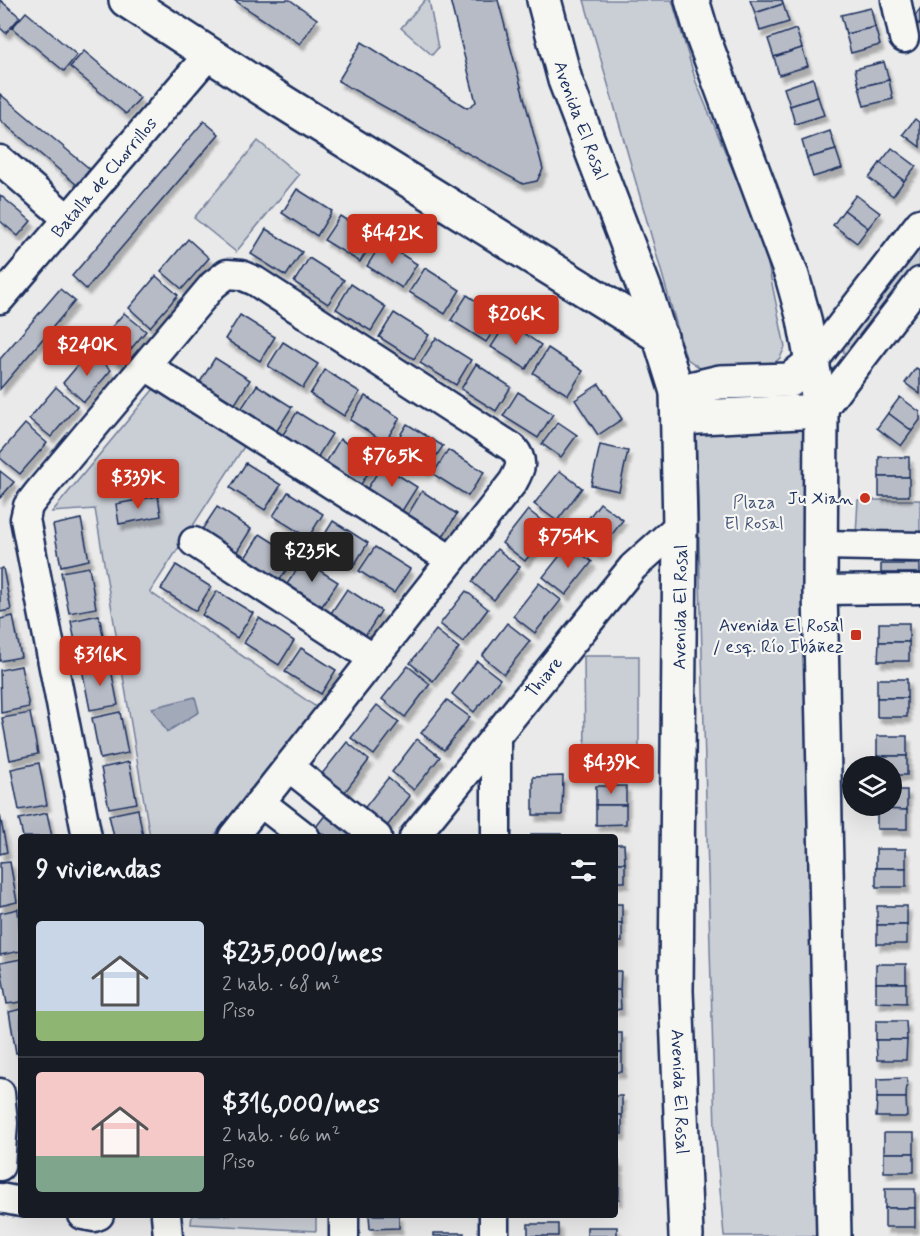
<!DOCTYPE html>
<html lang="es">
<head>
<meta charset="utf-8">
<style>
	body { margin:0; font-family:Mynerve,sans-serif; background:#242831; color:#f1f3f6; height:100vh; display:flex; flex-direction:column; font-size:22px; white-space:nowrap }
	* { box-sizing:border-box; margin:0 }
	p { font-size:20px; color:#9ea1a6 }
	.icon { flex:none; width:33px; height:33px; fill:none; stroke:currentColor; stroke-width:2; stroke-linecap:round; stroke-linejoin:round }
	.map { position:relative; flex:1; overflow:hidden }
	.drawer { position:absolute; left:18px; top:834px; width:600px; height:384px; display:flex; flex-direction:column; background:#171b24; border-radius:6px; box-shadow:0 6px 24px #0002 }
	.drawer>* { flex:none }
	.buttons { position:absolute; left:842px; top:756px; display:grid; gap:12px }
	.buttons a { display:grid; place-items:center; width:60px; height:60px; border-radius:50%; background:#171b24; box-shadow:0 6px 24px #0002; font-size:30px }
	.price { position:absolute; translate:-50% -51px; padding:0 14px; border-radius:6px; background:#c8321e; color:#fff; font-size:20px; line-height:39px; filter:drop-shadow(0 2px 3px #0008) }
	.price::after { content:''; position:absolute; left:50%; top:36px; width:18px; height:14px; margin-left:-9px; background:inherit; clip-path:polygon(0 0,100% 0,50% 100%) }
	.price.current { background:#222; color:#fff }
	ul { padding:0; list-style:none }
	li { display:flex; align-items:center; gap:18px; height:150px; padding:0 18px }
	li+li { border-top:2px solid #363941 }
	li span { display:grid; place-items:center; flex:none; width:168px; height:120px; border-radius:6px; color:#555 }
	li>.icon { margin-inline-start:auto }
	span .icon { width:72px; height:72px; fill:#fffc; stroke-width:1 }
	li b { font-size:26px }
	h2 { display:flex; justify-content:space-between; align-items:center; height:72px; padding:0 18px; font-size:26px }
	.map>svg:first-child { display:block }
	.green { fill:#caced5; stroke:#727e9a; stroke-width:1.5 }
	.water { fill:#a2aaba; stroke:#6c7995; stroke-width:1.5 }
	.building { fill:#b6bbc6; stroke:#1b2f5e; stroke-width:1.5; filter:url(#shadow) }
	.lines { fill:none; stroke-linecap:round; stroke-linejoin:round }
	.minor-casing { stroke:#1b2f5e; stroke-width:33 }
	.tertiary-casing { stroke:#1b2f5e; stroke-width:38 }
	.minor { stroke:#f6f6f2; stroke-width:28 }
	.tertiary { stroke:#f6f6f2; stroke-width:33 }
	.poi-dot { fill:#c8321e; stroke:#f6f6f2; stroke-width:2 }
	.labels { text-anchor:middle; stroke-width:4.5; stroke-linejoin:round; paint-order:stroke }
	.street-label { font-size:18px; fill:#1b2f5e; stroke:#f6f6f2 }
	.poi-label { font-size:18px; fill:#1b2f5e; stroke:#f6f6f2; text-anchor:end }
	.park-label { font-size:18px; fill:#47577c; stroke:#f6f6f2 }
</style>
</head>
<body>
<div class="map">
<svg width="920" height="1236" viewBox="0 0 920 1236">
	<defs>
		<filter id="shadow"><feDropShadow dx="3.5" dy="6" stdDeviation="1.5" flood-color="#0004"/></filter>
	</defs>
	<rect width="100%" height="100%" fill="#e9eae9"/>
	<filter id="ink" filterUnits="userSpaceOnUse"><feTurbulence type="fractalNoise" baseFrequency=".0167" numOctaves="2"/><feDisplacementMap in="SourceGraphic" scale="12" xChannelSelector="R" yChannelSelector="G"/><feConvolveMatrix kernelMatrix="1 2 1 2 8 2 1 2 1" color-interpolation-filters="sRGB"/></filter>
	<g filter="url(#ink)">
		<!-- green -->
		<g class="green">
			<polygon points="425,0 429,0 438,48 432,55 401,28"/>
			<polygon points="584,0 672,0 696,82 764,245 785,347 780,358 773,364 703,370 686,358"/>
			<polygon points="258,141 299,175 236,252 194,218"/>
			<polygon points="920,247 920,267 850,359 845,360 843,346"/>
			<polygon points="157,385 247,442 150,592 316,707 213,837 150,837 95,509 52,512"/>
			<polygon points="808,427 816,1236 724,1236 715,1130 696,432"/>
			<polygon points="858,500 920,500 920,536 856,535"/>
			<polygon points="584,656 639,656 639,755 585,756"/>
			<polygon points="192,1215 316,1215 316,1231 191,1224"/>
		</g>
		<!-- water -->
		<polygon class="water" points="195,697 199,712 167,732 152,708"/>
		<!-- building -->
		<g class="building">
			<polygon points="0,0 20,17 6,33 0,28"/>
			<polygon points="234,0 290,0 317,19 300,44"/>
			<polygon points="450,0 498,0 543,169 537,181 523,184 338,81 362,42 467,108 476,102"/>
			<polygon points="750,0 782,0 783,4 755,13"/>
			<polygon points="783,4 789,22 760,31 755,13"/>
			<polygon points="871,8 875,27 846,34 841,15"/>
			<polygon points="920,9 920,25 913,19"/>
			<polygon points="26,12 77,55 64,71 12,28"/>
			<polygon points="875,27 880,45 851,53 846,34"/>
			<polygon points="796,29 802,48 774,57 768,39"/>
			<polygon points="802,48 808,66 779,75 774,57"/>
			<polygon points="84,51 140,98 126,114 70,67"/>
			<polygon points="884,62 889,80 859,87 855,69"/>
			<polygon points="813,78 818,97 790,106 784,88"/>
			<polygon points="889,80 893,99 864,106 859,87"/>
			<polygon points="0,94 90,169 77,185 0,120"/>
			<polygon points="818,97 824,115 795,124 790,106"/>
			<polygon points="915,119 920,123 920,147 903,134"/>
			<polygon points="204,121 219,134 86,289 72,276"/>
			<polygon points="830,131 836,150 807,158 802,141"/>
			<polygon points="892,148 916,166 904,181 880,163"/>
			<polygon points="836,150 842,168 813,177 807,158"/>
			<polygon points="880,163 904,181 893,196 869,178"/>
			<polygon points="297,189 332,211 317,236 282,213"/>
			<polygon points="0,195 31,221 18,236 0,221"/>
			<polygon points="856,195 880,213 868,228 844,210"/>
			<polygon points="844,210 868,228 857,243 833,225"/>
			<polygon points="340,216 375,238 360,262 324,240"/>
			<polygon points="266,229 302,252 286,276 251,254"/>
			<polygon points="188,239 209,258 182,289 161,271"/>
			<polygon points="382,242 417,264 402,288 367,266"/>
			<polygon points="309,258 344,280 328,304 294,282"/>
			<polygon points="425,268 460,290 445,314 409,292"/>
			<polygon points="156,276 178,295 150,327 129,308"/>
			<polygon points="351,284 386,307 371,331 336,309"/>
			<polygon points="60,289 75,301 0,389 0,359"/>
			<polygon points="467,295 502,318 486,342 451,320"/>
			<polygon points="124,313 146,331 119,363 97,344"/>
			<polygon points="394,313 429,335 414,359 379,337"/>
			<polygon points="240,315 275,337 260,361 225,339"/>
			<polygon points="507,322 541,345 526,369 491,347"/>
			<polygon points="436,338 471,360 456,385 420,363"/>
			<polygon points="283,342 318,364 303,388 268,366"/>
			<polygon points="548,348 583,371 568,395 533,373"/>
			<polygon points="90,351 111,370 84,402 63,383"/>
			<polygon points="215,358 250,380 235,404 200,382"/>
			<polygon points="476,364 511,387 496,411 461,389"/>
			<polygon points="916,368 920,370 920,394 905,383"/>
			<polygon points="325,370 360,392 344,416 310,394"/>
			<polygon points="599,384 622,419 598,435 575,400"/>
			<polygon points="257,385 292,407 276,432 241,409"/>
			<polygon points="56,387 77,406 51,437 29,419"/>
			<polygon points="518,392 553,414 538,438 503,416"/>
			<polygon points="365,396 400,418 385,442 350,420"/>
			<polygon points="900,397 920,412 920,420 912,431 888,413"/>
			<polygon points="297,412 332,434 317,458 282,436"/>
			<polygon points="888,413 912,431 901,446 877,428"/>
			<polygon points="558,422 577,435 561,457 542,444"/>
			<polygon points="25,424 47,443 20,474 0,458 0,453"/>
			<polygon points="407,424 443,446 427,470 392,448"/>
			<polygon points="340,439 375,462 360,486 325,464"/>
			<polygon points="600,445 628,451 619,491 591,485"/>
			<polygon points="448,450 484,472 468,496 433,474"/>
			<rect x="879" y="457" width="30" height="20"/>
			<polygon points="246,463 281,485 265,510 230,488"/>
			<polygon points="382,465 417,487 402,511 367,489"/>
			<polygon points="0,471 14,482 0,498"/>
			<polygon points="560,471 582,488 557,521 534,504"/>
			<rect x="879" y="477" width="30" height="19"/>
			<polygon points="422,491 457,514 442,538 407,516"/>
			<polygon points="288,492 323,514 308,538 273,516"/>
			<polygon points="158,496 161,516 119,524 116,504"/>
			<polygon points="600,503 623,520 598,553 575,536"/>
			<polygon points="217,507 251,529 236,553 201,531"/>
			<polygon points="528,510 551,528 525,561 502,543"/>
			<polygon points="81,519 89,560 61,566 53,525"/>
			<polygon points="333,521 368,543 353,567 318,545"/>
			<polygon points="260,534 295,556 280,580 245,558"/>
			<polygon points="569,544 592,562 566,595 543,577"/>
			<polygon points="375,547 410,569 394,593 359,571"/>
			<polygon points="497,549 520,567 494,600 472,582"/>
			<polygon points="303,560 338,582 322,606 287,584"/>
			<rect x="881" y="564" width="39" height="9"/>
			<polygon points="176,565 211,587 196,611 161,589"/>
			<polygon points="89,567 96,608 69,613 61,572"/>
			<polygon points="3,568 11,610 0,612 0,569"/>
			<polygon points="539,583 561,600 535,633 513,616"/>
			<polygon points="347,589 381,611 366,635 331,613"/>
			<polygon points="217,591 253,613 237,638 202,615"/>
			<polygon points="466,591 488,609 463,642 440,624"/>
			<polygon points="99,615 107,656 79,662 71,621"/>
			<polygon points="13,616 21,657 0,661 0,619"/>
			<polygon points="259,618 294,641 279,665 244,643"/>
			<polygon points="507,623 530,641 504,674 482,656"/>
			<rect x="879" y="623" width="30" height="19"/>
			<polygon points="436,630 459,648 433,681 410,663"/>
			<polygon points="879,642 909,642 909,661 878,661"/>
			<polygon points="301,648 336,670 321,694 285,672"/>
			<polygon points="477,661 500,679 474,712 452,694"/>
			<polygon points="110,664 118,705 90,710 82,669"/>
			<polygon points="21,666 29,707 1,713 0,670"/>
			<polygon points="408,666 430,684 405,717 382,699"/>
			<rect x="877" y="679" width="30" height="19"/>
			<rect x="877" y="698" width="30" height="19"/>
			<polygon points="447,700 470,717 444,750 421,733"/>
			<polygon points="377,705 399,722 374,755 351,738"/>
			<polygon points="120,712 128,753 100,759 92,718"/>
			<polygon points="30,713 38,754 10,760 2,718"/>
			<rect x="877" y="736" width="30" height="20"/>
			<polygon points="417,739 440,757 414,790 392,772"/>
			<polygon points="347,742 369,760 344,793 321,775"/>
			<polygon points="877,756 907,756 907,775 891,775 891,766 877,766"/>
			<polygon points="129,762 137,803 109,808 101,768"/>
			<polygon points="39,763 47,805 19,810 11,769"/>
			<polygon points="563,776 562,815 533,815 533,777"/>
			<polygon points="388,778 410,796 385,829 362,811"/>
			<rect x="596" y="786" width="30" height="19"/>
			<polygon points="891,790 907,790 907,810 877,809 877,806 891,806"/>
			<polygon points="596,805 626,805 626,824 596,825"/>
			<polygon points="138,809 143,837 114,837 109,815"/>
			<polygon points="877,809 907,810 907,829 877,829"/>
			<polygon points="47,813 52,837 23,837 19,819"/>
			<polygon points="326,814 357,837 327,837 315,828"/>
			<polygon points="0,815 7,852 0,854"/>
			<rect x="531" y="834" width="30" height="3"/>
			<polygon points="615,844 624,844 625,863 615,863"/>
			<rect x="876" y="849" width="30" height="19"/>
			<polygon points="10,862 17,902 0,906 0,863"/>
			<rect x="615" y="863" width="10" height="19"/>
			<rect x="876" y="868" width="30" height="19"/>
			<rect x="615" y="904" width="7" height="19"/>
			<rect x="877" y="906" width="30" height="19"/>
			<polygon points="18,909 21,951 0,955 0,913"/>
			<rect x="615" y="923" width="7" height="19"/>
			<rect x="877" y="925" width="30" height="19"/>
			<polygon points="21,959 21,1002 7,1004 0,963"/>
			<rect x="876" y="964" width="30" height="19"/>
			<polygon points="615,971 621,971 620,990 615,990"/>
			<polygon points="876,983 906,983 906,1003 876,1002"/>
			<polygon points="615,990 620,990 621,1009 615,1010"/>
			<polygon points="21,1009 21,1052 16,1053 9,1012"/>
			<polygon points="876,1021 906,1021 907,1040 876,1040"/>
			<rect x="615" y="1033" width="7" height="20"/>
			<polygon points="876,1040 907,1040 906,1060 877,1060"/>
			<rect x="615" y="1053" width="7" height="19"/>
			<polygon points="907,1078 906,1098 877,1098 877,1079"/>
			<rect x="615" y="1096" width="7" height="19"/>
			<polygon points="877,1098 906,1098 907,1117 876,1117"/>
			<rect x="615" y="1115" width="7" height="19"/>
			<rect x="884" y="1133" width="30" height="20"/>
			<rect x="884" y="1153" width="30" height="19"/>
			<rect x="615" y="1161" width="4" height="19"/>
			<rect x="615" y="1180" width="4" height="19"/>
			<rect x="885" y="1189" width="30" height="19"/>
			<rect x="885" y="1208" width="30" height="19"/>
			<polygon points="369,1215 399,1215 399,1228 370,1229"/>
			<rect x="528" y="1224" width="30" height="12"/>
			<rect x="587" y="1227" width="30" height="9"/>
			<rect x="434" y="1233" width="30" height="3"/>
		</g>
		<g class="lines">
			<defs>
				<g id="minor">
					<polyline points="896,0 904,38"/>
					<polyline points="0,160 68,219"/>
					<path id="s1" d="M0,299L209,54"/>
					<polyline points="813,362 920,223"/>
					<polyline points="146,366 451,560"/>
					<polyline points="821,411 920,282"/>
					<polyline points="194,542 374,659"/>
					<polyline points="822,545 920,547"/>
					<polyline points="820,590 920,589"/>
					<polyline points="289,767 377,837"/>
					<polyline points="260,802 305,837"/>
					<path d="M87,837L25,519L28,506L38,493L213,285L227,274L241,275L255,281L513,448C524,461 521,468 513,482L233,837"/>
					<path id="s2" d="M414,837L633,567L680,525"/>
					<polyline points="496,837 496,737"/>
					<polyline points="0,1093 3,1123 0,1166"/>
					<polyline points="0,1198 21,1202"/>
					<polyline points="83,1215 94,1217 99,1215"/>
					<polyline points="166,1215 168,1236"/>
					<polyline points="344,1236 344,1215"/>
					<polyline points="494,1236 494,1215"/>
				</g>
				<g id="tertiary">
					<polyline points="126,0 283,102 661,337"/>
					<path id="s3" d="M544,0L565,80L646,293L677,392L680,525L676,991L686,1236"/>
					<polyline points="692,0 704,40 792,276 804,319 821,411 820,590 834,1236"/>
					<polyline points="677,392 720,382 790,380 813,362"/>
					<polyline points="679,418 821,411"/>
				</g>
			</defs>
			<!-- minor casing -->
			<use href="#minor" class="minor-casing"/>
			<!-- tertiary casing -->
			<use href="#tertiary" class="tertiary-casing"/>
			<!-- minor -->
			<use href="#minor" class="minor"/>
			<!-- tertiary -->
			<use href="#tertiary" class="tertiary"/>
		</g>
	</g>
	<!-- markers -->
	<g class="poi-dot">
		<circle cx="865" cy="498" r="6"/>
		<rect x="850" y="629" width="12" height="12" rx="3"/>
	</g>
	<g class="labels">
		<!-- street labels -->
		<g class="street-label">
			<text dy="6" stroke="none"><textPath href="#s3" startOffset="126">Avenida El Rosal</textPath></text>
			<text dy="6" stroke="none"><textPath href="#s1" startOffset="160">Batalla de Chorrillos</textPath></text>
			<text transform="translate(680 607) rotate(-89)" y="6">Avenida El Rosal</text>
			<text dy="6" stroke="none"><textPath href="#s2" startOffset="206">Thiare</textPath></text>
			<text dy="6" stroke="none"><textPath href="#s3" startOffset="1114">Avenida El Rosal</textPath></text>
		</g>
		<!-- poi labels -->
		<g class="poi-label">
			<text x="853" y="504">Ju Xian</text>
			<text x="844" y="631">Avenida El Rosal<tspan x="844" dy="21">/ esq. Río Ibáñez</tspan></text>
		</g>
		<!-- park labels -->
		<g class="park-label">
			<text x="754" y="508">Plaza<tspan x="754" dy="21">El Rosal</tspan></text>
		</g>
	</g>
</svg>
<div class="buttons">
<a><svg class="icon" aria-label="layers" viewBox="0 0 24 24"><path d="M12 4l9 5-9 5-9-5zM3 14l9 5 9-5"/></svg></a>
</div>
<b class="price" style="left:392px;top:265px">$442K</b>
<b class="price" style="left:516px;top:346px">$206K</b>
<b class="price" style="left:87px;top:377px">$240K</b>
<b class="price" style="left:392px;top:488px">$765K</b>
<b class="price" style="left:138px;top:510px">$339K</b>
<b class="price" style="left:568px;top:569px">$754K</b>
<b class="price current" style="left:312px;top:583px">$235K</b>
<b class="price" style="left:100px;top:687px">$316K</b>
<b class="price" style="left:611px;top:795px">$439K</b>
<section class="drawer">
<h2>9 viviendas<svg class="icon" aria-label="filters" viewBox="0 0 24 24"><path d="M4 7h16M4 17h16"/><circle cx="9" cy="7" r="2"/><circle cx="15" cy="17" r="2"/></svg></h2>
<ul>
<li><span style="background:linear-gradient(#c9d6e8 75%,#8fb573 0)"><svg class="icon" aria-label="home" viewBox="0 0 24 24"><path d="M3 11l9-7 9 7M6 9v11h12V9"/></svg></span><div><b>$235,000/mes</b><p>2 hab. · 68 m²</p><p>Piso</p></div></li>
<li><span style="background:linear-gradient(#f6c9c9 70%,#7fa58c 0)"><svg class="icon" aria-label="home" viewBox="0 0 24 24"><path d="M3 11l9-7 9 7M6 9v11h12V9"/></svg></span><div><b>$316,000/mes</b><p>2 hab. · 66 m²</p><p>Piso</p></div></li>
</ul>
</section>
</div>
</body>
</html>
